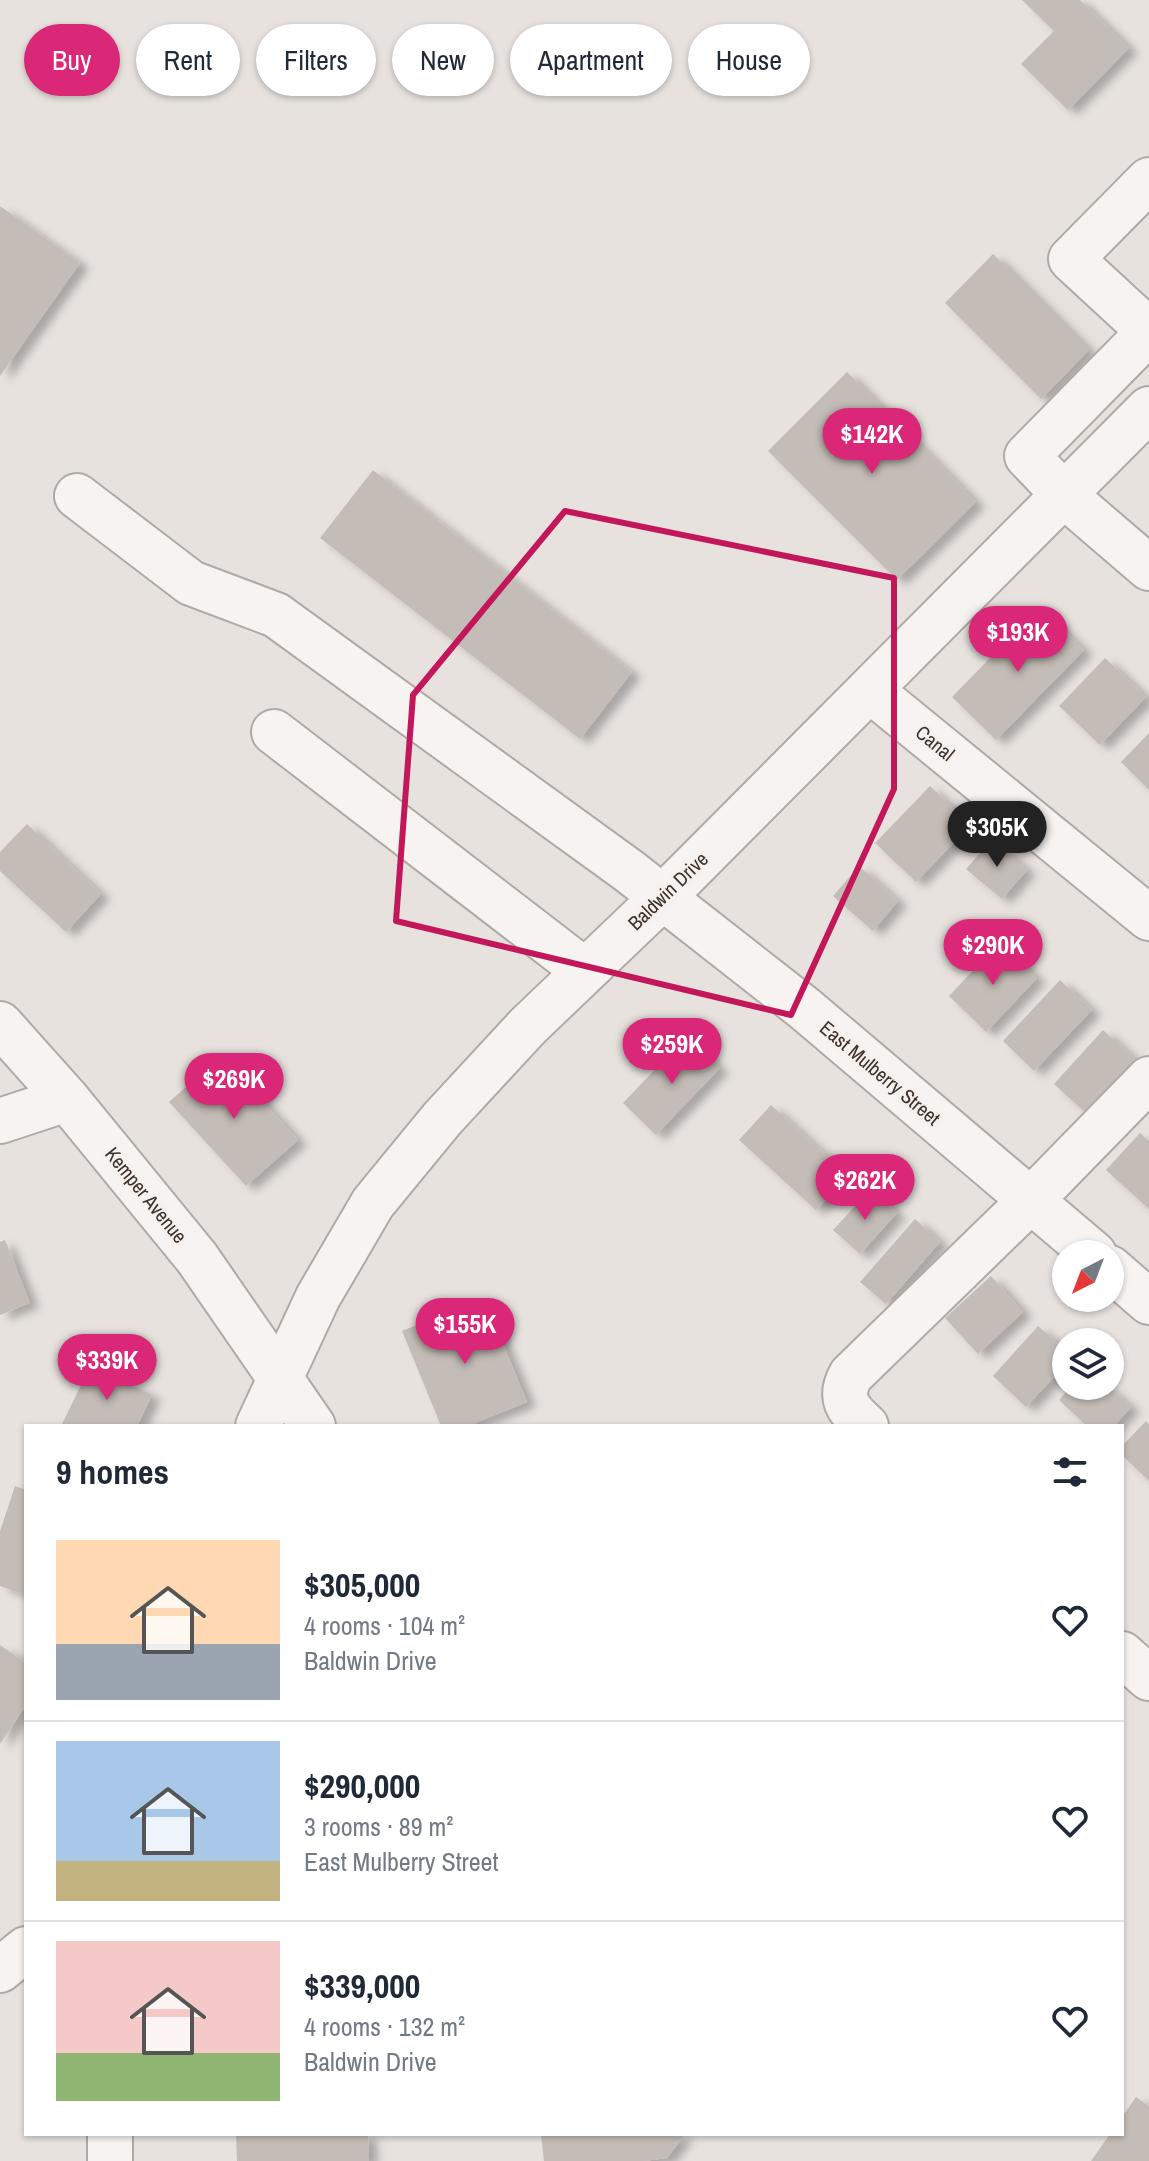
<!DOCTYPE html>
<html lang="en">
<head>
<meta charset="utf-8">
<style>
	body { margin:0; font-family:"Archivo Narrow",sans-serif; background:#f2f2f3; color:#1f2937; height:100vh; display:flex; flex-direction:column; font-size:30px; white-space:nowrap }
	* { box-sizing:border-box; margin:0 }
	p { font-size:26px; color:#747a83 }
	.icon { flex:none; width:44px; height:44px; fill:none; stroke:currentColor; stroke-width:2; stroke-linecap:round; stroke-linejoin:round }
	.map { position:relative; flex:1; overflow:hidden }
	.drawer { position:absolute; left:24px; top:1424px; width:1100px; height:712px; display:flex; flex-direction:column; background:#fff; border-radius:0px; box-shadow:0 2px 6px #0004 }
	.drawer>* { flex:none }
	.top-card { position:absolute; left:24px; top:24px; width:1102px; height:72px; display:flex; gap:16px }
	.needle { width:52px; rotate:222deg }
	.fabs { position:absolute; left:1052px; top:1240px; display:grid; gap:16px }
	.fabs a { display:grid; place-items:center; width:72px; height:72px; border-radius:50%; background:#fff; box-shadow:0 2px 6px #0004; font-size:40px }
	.price { position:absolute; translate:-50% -68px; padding:0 18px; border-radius:28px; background:#db2777; color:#fff; font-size:26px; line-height:52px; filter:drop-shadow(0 2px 4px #0008) }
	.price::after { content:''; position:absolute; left:50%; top:48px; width:24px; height:18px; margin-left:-12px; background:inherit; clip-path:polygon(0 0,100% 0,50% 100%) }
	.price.on { background:#222; color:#fff }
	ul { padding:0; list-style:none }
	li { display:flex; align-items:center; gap:24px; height:200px; padding:0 32px }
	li+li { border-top:2px solid #e0e1e3 }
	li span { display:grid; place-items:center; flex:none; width:224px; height:160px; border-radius:0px; color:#555 }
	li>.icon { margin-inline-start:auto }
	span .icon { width:96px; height:96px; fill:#fffc; stroke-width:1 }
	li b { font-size:34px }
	h2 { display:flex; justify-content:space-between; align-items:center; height:96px; padding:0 32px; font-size:34px }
	.tag { padding:0 28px; border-radius:36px; background:#fff; box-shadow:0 2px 6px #0004; font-size:28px; line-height:72px }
	.tag.on { background:#db2777; color:#fff }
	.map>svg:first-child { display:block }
	.building { fill:#c4bcb6; filter:url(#shadow) }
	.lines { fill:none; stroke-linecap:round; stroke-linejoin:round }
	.minor-casing { stroke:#b1aaa4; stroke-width:48 }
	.minor { stroke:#f6f3f1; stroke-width:44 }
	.marked { fill:none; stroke:#c2185b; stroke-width:6; stroke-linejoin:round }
	.labels { text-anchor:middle; stroke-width:7; stroke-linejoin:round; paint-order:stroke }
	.street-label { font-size:20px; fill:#3e3228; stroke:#f5f1ee }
</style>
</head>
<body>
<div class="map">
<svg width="1149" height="2161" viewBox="0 0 1149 2161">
	<defs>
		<filter id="shadow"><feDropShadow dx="9" dy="5" stdDeviation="4" flood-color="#0004"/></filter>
	</defs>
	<rect width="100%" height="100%" fill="#e7e2de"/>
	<!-- building -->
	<g class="building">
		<polygon points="1022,0 1080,0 1129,48 1068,110 1021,64 1054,31"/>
		<polygon points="0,206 80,263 0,376"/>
		<polygon points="993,254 1089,350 1041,399 945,303"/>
		<polygon points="847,372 976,502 897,580 768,451"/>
		<polygon points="373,470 632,672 580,739 320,538"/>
		<polygon points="1040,607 1084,650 996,740 952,697"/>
		<polygon points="1105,658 1146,697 1100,745 1059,706"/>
		<polygon points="1149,733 1149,790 1121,762"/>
		<polygon points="930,786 971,825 916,882 875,843"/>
		<polygon points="27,824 101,894 66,932 0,871 0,852"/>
		<polygon points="992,839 1027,870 1002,899 966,869"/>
		<polygon points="859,866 898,901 873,931 833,896"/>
		<polygon points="1000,942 1037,978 986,1032 949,996"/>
		<polygon points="1060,980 1092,1010 1034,1071 1003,1041"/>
		<polygon points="1103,1030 1138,1062 1089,1116 1054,1084"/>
		<polygon points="687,1036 720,1068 656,1135 623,1103"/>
		<polygon points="221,1056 298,1140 246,1186 169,1102"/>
		<polygon points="771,1105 848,1175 816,1210 739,1140"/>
		<polygon points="1140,1133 1149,1141 1149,1209 1106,1170"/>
		<polygon points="871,1189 897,1213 860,1254 833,1230"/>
		<polygon points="915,1219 940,1242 886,1304 860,1282"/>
		<polygon points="5,1240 30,1303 0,1315 0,1242"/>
		<polygon points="991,1276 1023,1312 978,1354 945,1318"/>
		<polygon points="484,1298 527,1402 468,1426 441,1426 402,1331"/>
		<polygon points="1038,1326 1066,1351 1066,1364 1026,1407 993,1376"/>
		<polygon points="91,1365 152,1395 137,1426 61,1426"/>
		<polygon points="1071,1386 1107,1386 1131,1407 1114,1426 1087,1426 1059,1400"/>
		<polygon points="1146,1421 1149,1424 1149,1481 1122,1455 1122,1446"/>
		<polygon points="15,1486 26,1490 26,1595 0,1586 0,1531"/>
		<polygon points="0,1645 26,1663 26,1705 0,1744"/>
		<polygon points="1136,2097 1149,2106 1149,2161 1091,2161 1110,2134 1122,2134 1122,2117"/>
		<polygon points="236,2134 368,2134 369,2161 237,2161"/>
		<polygon points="541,2134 685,2134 667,2158 643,2161 544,2161"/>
	</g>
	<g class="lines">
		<defs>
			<g id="minor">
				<polyline points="1149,180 1071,259 1149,331"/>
				<polyline points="1149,332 1027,456 1064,495 1149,568"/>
				<polyline points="77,496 191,583 276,615 629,871 804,1008 1094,1254"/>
				<polyline points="870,690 1149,918"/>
				<polyline points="274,732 585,971"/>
				<polyline points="0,1024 67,1099 197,1258 313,1426"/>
				<polyline points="0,1121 67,1099"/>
				<polyline points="1110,1268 1149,1302"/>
				<polyline points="258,1426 318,1297 373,1203 442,1119 528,1026 663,897 1149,409"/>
				<path d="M866,1426C848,1410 838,1398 851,1375L1031,1200L1149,1079"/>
				<polyline points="1122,1654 1149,1678"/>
				<polyline points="0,1970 26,1949"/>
				<polyline points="110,2134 110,2161"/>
			</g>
		</defs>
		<!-- minor casing -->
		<use href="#minor" class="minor-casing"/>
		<!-- minor -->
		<use href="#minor" class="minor"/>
	</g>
	<!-- marked area -->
	<path class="marked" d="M565,511L894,578V789L791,1015L396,921L413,695Z"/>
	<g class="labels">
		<!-- street labels -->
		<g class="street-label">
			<text transform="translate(935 743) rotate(39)" y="7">Canal</text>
			<text transform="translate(668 891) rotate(-44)" y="7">Baldwin Drive</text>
			<text transform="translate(880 1073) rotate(40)" y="7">East Mulberry Street</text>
			<text transform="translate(146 1195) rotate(51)" y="7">Kemper Avenue</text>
		</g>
	</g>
</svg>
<div class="fabs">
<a><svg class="needle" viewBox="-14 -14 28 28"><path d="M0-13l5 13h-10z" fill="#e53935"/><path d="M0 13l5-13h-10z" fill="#747a83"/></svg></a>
<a><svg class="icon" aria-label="layers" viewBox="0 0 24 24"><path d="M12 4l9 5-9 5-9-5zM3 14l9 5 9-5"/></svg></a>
</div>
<b class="price" style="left:872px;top:476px">$142K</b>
<b class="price" style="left:1018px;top:674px">$193K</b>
<b class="price on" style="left:997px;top:869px">$305K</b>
<b class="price" style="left:993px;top:987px">$290K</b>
<b class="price" style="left:672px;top:1086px">$259K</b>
<b class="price" style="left:234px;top:1121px">$269K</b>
<b class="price" style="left:865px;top:1222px">$262K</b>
<b class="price" style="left:465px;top:1366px">$155K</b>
<b class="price" style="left:107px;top:1402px">$339K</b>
<div class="top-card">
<a class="tag on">Buy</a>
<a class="tag">Rent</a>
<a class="tag">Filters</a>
<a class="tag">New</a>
<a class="tag">Apartment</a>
<a class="tag">House</a>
</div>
<section class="drawer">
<h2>9 homes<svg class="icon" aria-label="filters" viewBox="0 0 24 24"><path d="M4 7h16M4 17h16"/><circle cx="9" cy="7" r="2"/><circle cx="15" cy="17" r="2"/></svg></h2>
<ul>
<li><span style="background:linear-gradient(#ffd9b3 65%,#9aa5b1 0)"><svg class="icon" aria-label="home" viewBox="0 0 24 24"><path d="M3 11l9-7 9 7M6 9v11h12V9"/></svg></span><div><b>$305,000</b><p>4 rooms · 104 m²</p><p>Baldwin Drive</p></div><svg class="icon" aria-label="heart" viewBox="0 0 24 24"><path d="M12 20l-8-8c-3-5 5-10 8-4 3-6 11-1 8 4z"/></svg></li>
<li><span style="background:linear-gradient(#a9c7e8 75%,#c2b280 0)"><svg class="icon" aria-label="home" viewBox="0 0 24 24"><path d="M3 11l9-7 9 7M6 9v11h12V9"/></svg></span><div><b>$290,000</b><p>3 rooms · 89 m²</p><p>East Mulberry Street</p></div><svg class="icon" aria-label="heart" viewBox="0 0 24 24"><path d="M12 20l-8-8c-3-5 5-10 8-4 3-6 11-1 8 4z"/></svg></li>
<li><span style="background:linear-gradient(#f6c9c9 70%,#8fb573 0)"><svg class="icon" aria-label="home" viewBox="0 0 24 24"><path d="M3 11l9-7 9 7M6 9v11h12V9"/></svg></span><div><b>$339,000</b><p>4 rooms · 132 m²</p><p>Baldwin Drive</p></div><svg class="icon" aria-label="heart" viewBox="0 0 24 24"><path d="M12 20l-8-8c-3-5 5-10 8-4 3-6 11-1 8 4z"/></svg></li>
</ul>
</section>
</div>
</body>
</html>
